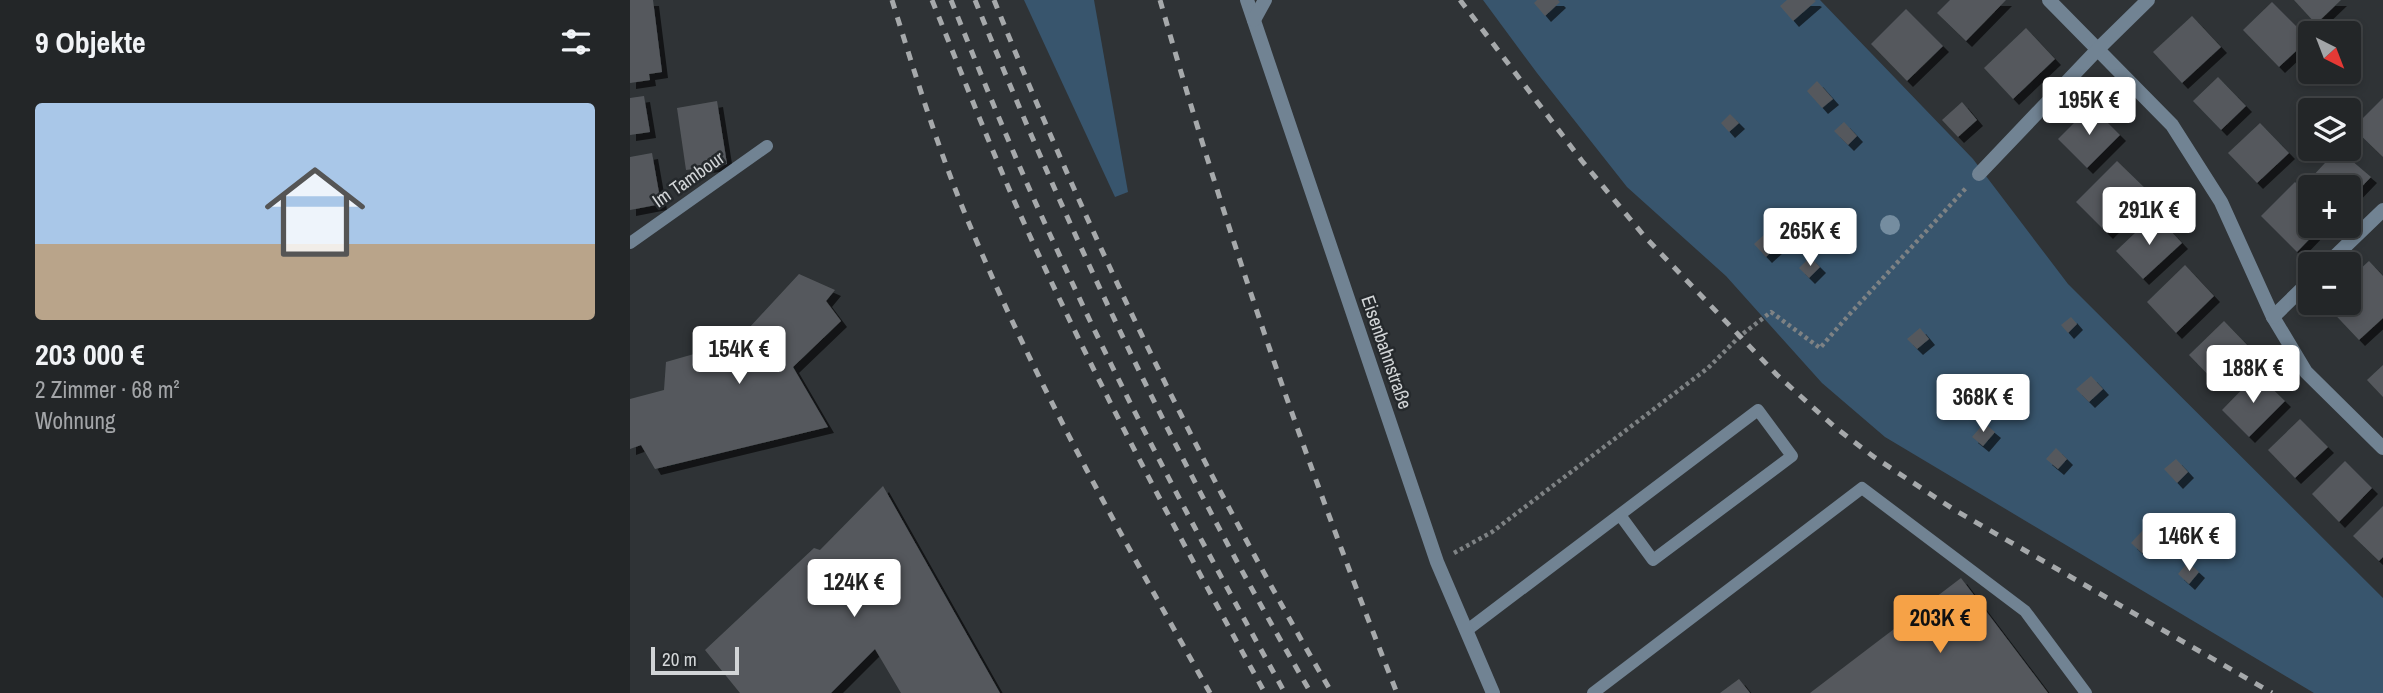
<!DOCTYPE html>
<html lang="de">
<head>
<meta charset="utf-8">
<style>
	body { margin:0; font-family:"Archivo Narrow",sans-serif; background:#2f3234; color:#f1f3f6; height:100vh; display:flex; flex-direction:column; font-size:26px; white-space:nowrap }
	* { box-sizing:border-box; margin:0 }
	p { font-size:23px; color:#a3a5a8 }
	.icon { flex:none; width:38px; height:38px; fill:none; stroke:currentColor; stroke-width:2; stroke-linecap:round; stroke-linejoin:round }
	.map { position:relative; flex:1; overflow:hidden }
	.sheet { display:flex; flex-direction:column; background:#232628; width:630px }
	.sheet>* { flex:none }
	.needle { width:46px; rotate:138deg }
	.fabs { position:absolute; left:1668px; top:21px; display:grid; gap:14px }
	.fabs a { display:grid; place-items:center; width:63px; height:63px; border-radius:7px; background:#232628; box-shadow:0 4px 10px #0003,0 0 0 2px #404345; font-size:35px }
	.scale { position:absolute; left:21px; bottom:18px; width:88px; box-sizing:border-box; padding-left:7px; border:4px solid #d2d5d7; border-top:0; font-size:19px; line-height:24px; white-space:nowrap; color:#d2d5d7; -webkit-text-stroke:5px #25292c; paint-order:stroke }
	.price { position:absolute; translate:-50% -60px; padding:0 16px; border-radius:7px; background:#fff; color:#222; font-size:23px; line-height:46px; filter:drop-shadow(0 2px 4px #0008) }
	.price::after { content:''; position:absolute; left:50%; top:42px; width:21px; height:16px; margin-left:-10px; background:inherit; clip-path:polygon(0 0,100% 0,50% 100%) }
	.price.selected { background:#f6a247; color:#111 }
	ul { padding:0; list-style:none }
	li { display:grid; align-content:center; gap:14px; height:371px; padding:0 35px }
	li span { display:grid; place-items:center; height:217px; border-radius:7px; color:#555 }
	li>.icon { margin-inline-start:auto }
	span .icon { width:126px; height:126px; fill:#fffc; stroke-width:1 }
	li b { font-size:30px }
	h2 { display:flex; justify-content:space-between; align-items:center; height:84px; padding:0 35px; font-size:30px }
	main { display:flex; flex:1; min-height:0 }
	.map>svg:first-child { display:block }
	.green { fill:#38556d }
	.building { fill:#55595d; filter:url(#shadow) }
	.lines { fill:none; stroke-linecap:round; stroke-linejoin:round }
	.path { stroke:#7e8284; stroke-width:4.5; stroke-dasharray:3.5 3.5; stroke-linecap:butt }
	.lane { stroke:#718393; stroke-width:12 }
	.street { stroke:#718393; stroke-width:14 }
	.rail { stroke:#a6a9ab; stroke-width:5; stroke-dasharray:9 9; stroke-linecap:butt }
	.tree { fill:#758da0 }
	.labels { text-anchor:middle; stroke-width:5; stroke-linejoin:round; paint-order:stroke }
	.street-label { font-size:19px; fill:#d2d5d7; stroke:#25292c }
</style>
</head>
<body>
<main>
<section class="sheet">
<h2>9 Objekte<svg class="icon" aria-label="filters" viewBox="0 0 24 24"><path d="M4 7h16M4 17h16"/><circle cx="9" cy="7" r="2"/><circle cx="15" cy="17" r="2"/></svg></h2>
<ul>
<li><span style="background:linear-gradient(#a9c7e8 65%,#b9a48a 0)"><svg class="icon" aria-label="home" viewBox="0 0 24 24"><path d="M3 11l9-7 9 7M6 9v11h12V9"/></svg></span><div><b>203 000 €</b><p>2 Zimmer · 68 m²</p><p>Wohnung</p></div></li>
</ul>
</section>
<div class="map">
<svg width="1753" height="693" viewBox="0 0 1753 693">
	<defs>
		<filter id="shadow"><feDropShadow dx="6" dy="6" stdDeviation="0" flood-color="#0009"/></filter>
	</defs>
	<rect width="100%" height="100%" fill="#2f3336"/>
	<!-- green -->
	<g class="green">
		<polygon points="394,0 464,0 498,192 485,197"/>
		<polygon points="853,0 1190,0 1343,159 1438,284 1753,598 1753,693 1684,693 1255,437 1192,383 1096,276 997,187 907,73"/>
	</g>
	<!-- building -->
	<g class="building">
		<polygon points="0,0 23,0 32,72 19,74 20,80 0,83"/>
		<polygon points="907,0 928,0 930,2 915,16 904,3"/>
		<polygon points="1157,0 1184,0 1186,1 1163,21 1150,6"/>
		<polygon points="1320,0 1376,0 1336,41 1307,13"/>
		<polygon points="1664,0 1711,0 1686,24"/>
		<polygon points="1642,2 1679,39 1649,67 1613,30"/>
		<polygon points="1276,9 1313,46 1277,81 1241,44"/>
		<polygon points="1562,16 1591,47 1552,83 1523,52"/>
		<polygon points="1396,28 1425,59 1383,99 1354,68"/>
		<polygon points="1588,77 1616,106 1591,130 1563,101"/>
		<polygon points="1187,81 1203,99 1192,108 1177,91"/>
		<polygon points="14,96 20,132 0,135 0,98"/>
		<polygon points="1753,98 1753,157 1723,128"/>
		<polygon points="87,101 97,164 56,170 47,108"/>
		<polygon points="1332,102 1347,120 1328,137 1312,120"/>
		<polygon points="1461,106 1490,135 1457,168 1428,139"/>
		<polygon points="1100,114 1109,123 1099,132 1091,123"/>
		<polygon points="1214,122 1227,136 1218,145 1204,131"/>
		<polygon points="1630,123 1659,153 1627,183 1598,153"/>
		<polygon points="1708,149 1741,177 1718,201 1718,187 1691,187 1681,178"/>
		<polygon points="22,153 31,204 0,210 0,157"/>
		<polygon points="1487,161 1518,191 1477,233 1446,202"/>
		<polygon points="1665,182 1680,197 1680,226 1692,226 1667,252 1631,216"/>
		<polygon points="1525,214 1552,243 1513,279 1486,251"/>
		<polygon points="1136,233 1148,246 1136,257 1124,244"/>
		<polygon points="1180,257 1190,267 1179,278 1169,268"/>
		<polygon points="1739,261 1753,276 1753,318 1729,340 1694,303 1718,303 1718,280"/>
		<polygon points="1555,265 1584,296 1546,333 1517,302"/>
		<polygon points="169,274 205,290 196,301 211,321 163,367 198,427 25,469 11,445 0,449 0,399 34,390 36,362 106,342"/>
		<polygon points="1441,317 1447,324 1438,333 1431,325"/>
		<polygon points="1594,321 1622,350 1587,384 1559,355"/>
		<polygon points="1290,328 1299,339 1287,349 1277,339"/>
		<polygon points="1753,365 1753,397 1737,380"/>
		<polygon points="1627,374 1655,401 1619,437 1592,410"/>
		<polygon points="1461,376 1473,389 1459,402 1446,389"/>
		<polygon points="1670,419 1698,447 1665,478 1638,450"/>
		<polygon points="1354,423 1365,432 1353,446 1342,437"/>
		<polygon points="1426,448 1437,459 1428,469 1416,459"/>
		<polygon points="1546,459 1558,472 1547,483 1534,469"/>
		<polygon points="1715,461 1742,488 1709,522 1682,494"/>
		<polygon points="253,486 370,693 271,693 245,649 201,693 110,693 75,650 184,548 190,550"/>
		<polygon points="1753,506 1753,557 1749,561 1723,536"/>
		<polygon points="1513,530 1524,540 1512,553 1501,543"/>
		<polygon points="1558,562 1569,572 1559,584 1548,574"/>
		<polygon points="1331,578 1418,693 1180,693"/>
		<polygon points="1109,679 1120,693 1090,693"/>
	</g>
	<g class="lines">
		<!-- path -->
		<polyline class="path" points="824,553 862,532 1078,368 1110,336 1141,312 1190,348 1217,317 1337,187"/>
		<!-- lane -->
		<g class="lane">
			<polyline points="0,243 137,146"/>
			<polyline points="836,631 1128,410 1162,456 1023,560 990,515"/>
			<polyline points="963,693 1232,488 1395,611 1456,693"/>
		</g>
		<!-- street -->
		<g class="street">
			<polyline points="617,0 807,562 863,693"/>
			<polyline points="1419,0 1542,125 1591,202 1643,317 1676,372 1753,448"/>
			<polyline points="624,20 635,0"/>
			<polyline points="1349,174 1468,49 1518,0"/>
			<polyline points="1697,264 1753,210"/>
			<polyline points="1643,317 1680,281"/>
		</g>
		<!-- rail -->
		<g class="rail">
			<path d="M262,0C285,74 308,149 338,221C406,385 493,539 580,693"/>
			<path d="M302,0C338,89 372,178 413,264C481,410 557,552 635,693"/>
			<path d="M321,0C355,85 390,171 429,254C497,404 575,549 655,693"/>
			<path d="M345,0C441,238 551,471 681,693"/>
			<path d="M364,0C460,238 572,471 702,693"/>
			<path d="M530,0C597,235 677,466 767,693"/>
			<polyline points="830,0 952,161 1015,237 1147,375 1206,428 1244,457 1323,509 1642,693"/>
		</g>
	</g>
	<!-- trees -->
	<circle class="tree" cx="1260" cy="225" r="10"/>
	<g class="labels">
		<!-- street labels -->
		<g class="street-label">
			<text transform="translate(58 179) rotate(-35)" y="7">Im Tambour</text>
			<text transform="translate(757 352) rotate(71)" y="7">Eisenbahnstraße</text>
		</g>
	</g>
</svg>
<div class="fabs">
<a><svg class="needle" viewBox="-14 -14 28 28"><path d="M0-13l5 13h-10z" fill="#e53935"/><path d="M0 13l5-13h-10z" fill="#a3a5a8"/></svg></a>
<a><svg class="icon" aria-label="layers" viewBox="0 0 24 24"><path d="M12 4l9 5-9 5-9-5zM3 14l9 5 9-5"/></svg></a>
<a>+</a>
<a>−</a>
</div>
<div class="scale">20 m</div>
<b class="price" style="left:1459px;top:137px">195K €</b>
<b class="price" style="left:1519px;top:247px">291K €</b>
<b class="price" style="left:1180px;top:268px">265K €</b>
<b class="price" style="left:109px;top:386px">154K €</b>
<b class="price" style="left:1623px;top:405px">188K €</b>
<b class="price" style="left:1353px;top:434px">368K €</b>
<b class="price" style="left:1559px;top:573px">146K €</b>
<b class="price" style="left:224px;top:619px">124K €</b>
<b class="price selected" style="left:1310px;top:655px">203K €</b>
</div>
</main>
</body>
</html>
